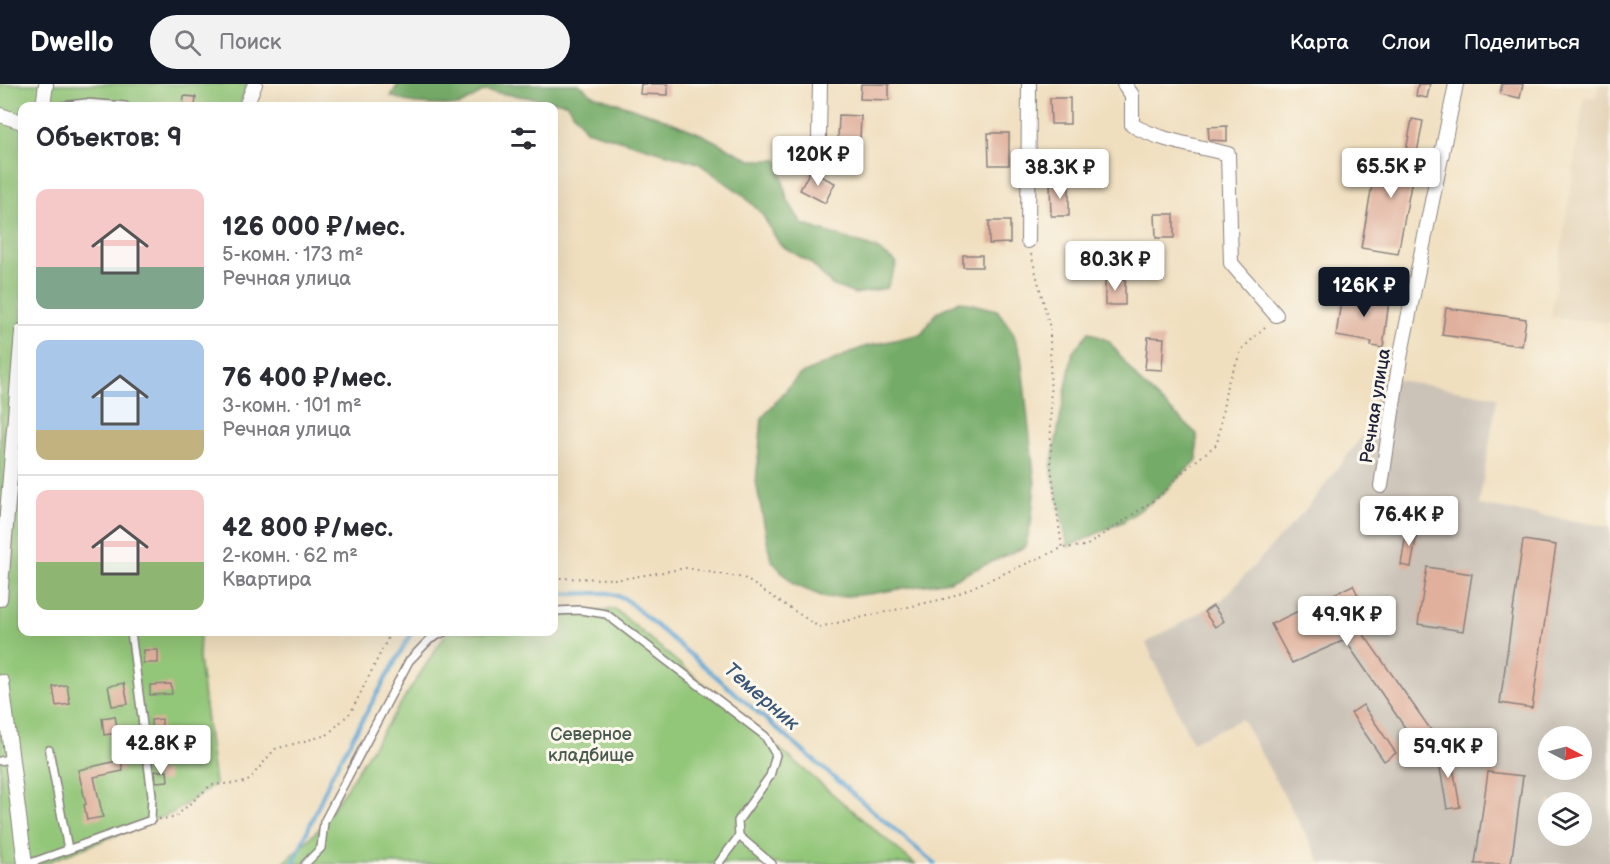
<!DOCTYPE html>
<html lang="ru">
<head>
<meta charset="utf-8">
<style>
	body { margin:0; font-family:"Balsamiq Sans",sans-serif; background:#f2f2f3; color:#2b2b33; height:100vh; display:flex; flex-direction:column; font-size:22px; white-space:nowrap }
	* { box-sizing:border-box; margin:0 }
	p { font-size:20px; color:#7c7c81 }
	.icon { flex:none; width:33px; height:33px; fill:none; stroke:currentColor; stroke-width:2; stroke-linecap:round; stroke-linejoin:round }
	.map { position:relative; flex:1; overflow:hidden }
	.sheet { position:absolute; left:18px; top:18px; width:540px; height:534px; display:flex; flex-direction:column; background:#fff; border-radius:12px; box-shadow:0 6px 24px #0002 }
	.sheet>* { flex:none }
	.needle { width:39px; rotate:96deg }
	.buttons { position:absolute; left:1538px; top:642px; display:grid; gap:12px }
	.buttons a { display:grid; place-items:center; width:54px; height:54px; border-radius:50%; background:#fff; box-shadow:0 6px 24px #0002; font-size:30px }
	.price { position:absolute; translate:-50% -51px; padding:0 14px; border-radius:6px; background:#fff; color:#222; font-size:20px; line-height:39px; filter:drop-shadow(0 2px 3px #0008) }
	.price::after { content:''; position:absolute; left:50%; top:36px; width:18px; height:14px; margin-left:-9px; background:inherit; clip-path:polygon(0 0,100% 0,50% 100%) }
	.price.on { background:#111827; color:#fff }
	ul { padding:0; list-style:none }
	li { display:flex; align-items:center; gap:18px; height:150px; padding:0 18px }
	li+li { border-top:2px solid #e1e1e2 }
	li span { display:grid; place-items:center; flex:none; width:168px; height:120px; border-radius:12px; color:#555 }
	li>.icon { margin-inline-start:auto }
	span .icon { width:72px; height:72px; fill:#fffc; stroke-width:1 }
	li b { font-size:26px }
	h2 { display:flex; justify-content:space-between; align-items:center; height:72px; padding:0 18px; font-size:26px }
	header { display:flex; align-items:center; gap:36px; box-sizing:border-box; height:84px; padding:0 30px; background:#111827; color:#fff }
	header strong { font-size:28px }
	nav { display:flex; gap:33px; margin-inline-start:auto; font-size:21px }
	.search { width:420px; height:54px; background:#f2f2f3; display:flex; align-items:center; gap:15px; box-sizing:border-box; padding:0 21px; border-radius:33px; color:#7c7c81; font-size:22px }
	.map>svg:first-child { display:block }
	.built { fill:#e3d1b5 }
	.industrial { fill:#cbc3b8; fill-rule:evenodd }
	.green { fill:#92c678; stroke:#5a745a; stroke-width:1.5 }
	.forest { fill:#75ab68; stroke:#4c6652; stroke-width:1.5 }
	.lines { fill:none; stroke-linecap:round; stroke-linejoin:round }
	.stream { stroke:#5da5d4; stroke-width:4 }
	.building { fill:#e0b09c }
	.service-casing { stroke:#89807d; stroke-width:10 }
	.minor-casing { stroke:#89807d; stroke-width:16 }
	.path { stroke:#89807d; stroke-width:2; stroke-dasharray:1.5 4.5; stroke-linecap:butt }
	.service { stroke:#fff; stroke-width:7 }
	.minor { stroke:#fff; stroke-width:14 }
	.labels { text-anchor:middle; stroke-width:6; stroke-linejoin:round; paint-order:stroke }
	.street-label { font-size:18px; fill:#22223b; stroke:#fbf7ec }
	.park-label { font-size:18px; fill:#495b50; stroke:#fbf7ec }
	.water-label { font-size:20px; font-style:italic; fill:#3a5678; stroke:#fbf7ec }
</style>
</head>
<body>
<header>
<strong>Dwello</strong>
<div class="search"><svg class="icon" aria-label="search" viewBox="0 0 24 24"><circle cx="10" cy="10" r="6"/><path d="M15 15l6 6"/></svg>Поиск</div>
<nav><a>Карта</a><a>Слои</a><a>Поделиться</a></nav>
</header>
<div class="map">
<svg width="1610" height="780" viewBox="0 0 1610 780">
	<rect width="100%" height="100%" fill="#fbf7ec"/>
	<filter id="ink" filterUnits="userSpaceOnUse"><feTurbulence type="fractalNoise" baseFrequency=".0167" numOctaves="2"/><feDisplacementMap in="SourceGraphic" scale="12" xChannelSelector="R" yChannelSelector="G"/><feConvolveMatrix kernelMatrix="1 2 1 2 8 2 1 2 1" color-interpolation-filters="sRGB"/></filter>
	<filter id="wash" filterUnits="userSpaceOnUse"><feTurbulence type="fractalNoise" baseFrequency=".008" numOctaves="4" result="noise"/><feDisplacementMap in="SourceGraphic" scale="24" xChannelSelector="R" yChannelSelector="G"/><feGaussianBlur stdDeviation="1.35" result="paint"/><feColorMatrix in="noise" values="0 0 0 0 0 0 0 0 0 0 0 0 0 0 0 0 0 1.4 0 .05"/><feComposite in="paint" operator="in"/></filter>
	<g filter="url(#wash)">
		<rect width="100%" height="100%" fill="#f0dfbf"/>
		<!-- built -->
		<polygon class="built" points="1600,0 1610,0 1610,238 1551,234 1584,13 1596,13"/>
		<!-- industrial -->
		<path class="industrial" d="M1380,293L1497,313L1479,421L1610,443V780H1322L1242,635L1192,658L1146,559L1223,515L1308,423L1369,343ZM1548,652H1581V686H1548ZM1548,718H1581V752H1548Z"/>
		<!-- green -->
		<g class="green">
			<polygon points="0,0 247,0 240,22 22,22 22,548 200,548 199,575 215,700 172,729 43,780 0,780"/>
			<polygon points="615,525 915,780 283,780 321,743 447,548 554,548 554,532"/>
		</g>
		<!-- forest -->
		<g class="forest">
			<polygon points="398,0 579,0 593,11 659,33 701,50 751,76 778,76 787,115 802,140 875,164 897,179 887,204 855,210 832,201 811,179 780,161 762,130 743,111 698,79 586,46 566,19 485,7 458,22 414,20 391,12"/>
			<polygon points="960,217 997,226 1013,248 1021,272 1035,400 1031,440 1025,463 949,497 869,510 826,514 793,500 771,476 756,398 762,334 799,291 864,263 921,250 937,228"/>
			<polygon points="1089,248 1109,257 1140,298 1197,350 1197,376 1160,412 1124,437 1068,463 1051,383 1073,267"/>
		</g>
		<g class="lines">
			<!-- stream -->
			<g class="stream">
				<polyline points="554,510 608,509 624,514 935,780"/>
				<polyline points="293,780 333,688 412,548"/>
			</g>
		</g>
		<g id="blocks">
			<!-- building -->
			<g class="building">
				<polygon points="641,0 668,0 668,11 640,10"/>
				<polygon points="861,0 889,0 889,16 860,15"/>
				<polygon points="1418,0 1430,0 1427,14 1416,12"/>
				<polygon points="1502,0 1523,0 1520,14 1500,10"/>
				<polygon points="184,12 196,13 195,22 183,22"/>
				<polygon points="1050,14 1070,14 1070,40 1051,40"/>
				<polygon points="839,31 861,32 860,56 838,55"/>
				<polygon points="1412,35 1423,37 1398,170 1361,164 1376,78 1403,83"/>
				<polygon points="1227,42 1227,57 1209,56 1208,43"/>
				<polygon points="988,49 1009,49 1009,81 989,81"/>
				<polygon points="810,87 835,99 825,119 800,106"/>
				<polygon points="1050,100 1069,100 1069,132 1051,132"/>
				<polygon points="1155,130 1174,130 1174,154 1156,154"/>
				<polygon points="989,137 1010,137 1010,159 989,160"/>
				<rect x="963" y="171" width="19" height="12"/>
				<rect x="1105" y="195" width="20" height="26"/>
				<polygon points="1378,207 1390,209 1383,264 1371,262 1372,258 1336,252 1342,210 1377,215"/>
				<polygon points="1446,224 1526,235 1522,262 1442,251"/>
				<polygon points="1148,253 1164,254 1162,286 1145,285"/>
				<polygon points="1407,443 1418,444 1411,483 1401,481"/>
				<polygon points="1523,456 1556,461 1532,624 1500,619"/>
				<polygon points="1427,483 1472,490 1463,547 1418,540"/>
				<polygon points="1353,501 1374,544 1362,548 1431,646 1414,657 1345,556 1292,579 1271,540"/>
				<polygon points="1213,522 1224,537 1215,543 1204,528"/>
				<polygon points="144,566 158,566 158,579 143,579"/>
				<polygon points="124,599 128,620 112,622 108,602"/>
				<polygon points="171,600 172,610 150,611 150,601"/>
				<polygon points="67,601 70,620 56,622 53,603"/>
				<polygon points="1363,621 1396,669 1384,677 1351,629"/>
				<polygon points="115,632 118,649 104,651 102,634"/>
				<polygon points="162,635 162,658 152,658 151,636"/>
				<polygon points="1450,665 1460,723 1447,725 1437,667"/>
				<polygon points="121,676 123,687 94,693 103,733 87,736 84,721 86,720 78,686"/>
				<polygon points="155,687 167,687 168,697 156,698"/>
				<polygon points="1488,688 1523,692 1511,780 1475,780"/>
			</g>
		</g>
	</g>
	<g filter="url(#ink)">
		<use href="#blocks" fill-opacity="0" stroke="#89807d" stroke-width="1.5"/>
		<g class="lines">
			<defs>
				<g id="service">
					<polyline points="62,22 85,19 125,22"/>
					<polyline points="554,527 580,526 606,530 765,652 776,671 770,692 738,737 739,752"/>
					<polyline points="49,666 68,765"/>
					<polyline points="0,677 11,674"/>
					<polyline points="28,780 151,736 152,711 131,548"/>
					<polyline points="305,780 321,764 324,738 409,577 429,556 444,548"/>
					<polyline points="718,780 739,752 772,780"/>
				</g>
				<g id="minor">
					<path d="M1124,0L1132,11V41C1163,58 1195,61 1228,70L1231,179L1276,231"/>
					<polyline points="43,22 46,0"/>
					<polyline points="246,22 255,0"/>
					<polyline points="0,31 22,38"/>
					<polyline points="819,52 820,0"/>
					<polyline points="1028,157 1029,0"/>
					<polyline points="1381,402 1400,274 1456,0"/>
					<polyline points="0,515 22,247"/>
					<polyline points="2,598 25,780"/>
				</g>
			</defs>
			<!-- service casing -->
			<use href="#service" class="service-casing"/>
			<!-- minor casing -->
			<use href="#minor" class="minor-casing"/>
			<!-- path -->
			<g class="path">
				<polyline points="1031,170 1050,244 1051,383 1062,464"/>
				<polyline points="554,494 621,495 686,484 744,494 819,543 948,514 1062,464 1086,462 1160,412 1181,389 1217,360 1227,301 1242,265 1268,240"/>
				<polyline points="159,735 174,734 211,701 247,698 275,665 327,651 351,628 391,548"/>
			</g>
			<!-- service -->
			<use href="#service" class="service"/>
			<!-- minor -->
			<use href="#minor" class="minor"/>
		</g>
	</g>
	<g class="labels">
		<!-- street labels -->
		<g class="street-label">
			<text transform="translate(1375 322) rotate(-81)" y="6">Речная улица</text>
		</g>
		<!-- park labels -->
		<g class="park-label">
			<text x="591" y="656">Северное<tspan x="591" dy="21">кладбище</tspan></text>
		</g>
		<!-- water labels -->
		<g class="water-label">
			<text transform="translate(762 612) rotate(41)" y="7">Темерник</text>
		</g>
	</g>
</svg>
<div class="buttons">
<a><svg class="needle" viewBox="-14 -14 28 28"><path d="M0-13l5 13h-10z" fill="#e53935"/><path d="M0 13l5-13h-10z" fill="#7c7c81"/></svg></a>
<a><svg class="icon" aria-label="layers" viewBox="0 0 24 24"><path d="M12 4l9 5-9 5-9-5zM3 14l9 5 9-5"/></svg></a>
</div>
<b class="price" style="left:818px;top:103px">120K ₽</b>
<b class="price" style="left:1391px;top:115px">65.5K ₽</b>
<b class="price" style="left:1060px;top:116px">38.3K ₽</b>
<b class="price" style="left:1115px;top:208px">80.3K ₽</b>
<b class="price on" style="left:1364px;top:234px">126K ₽</b>
<b class="price" style="left:1409px;top:463px">76.4K ₽</b>
<b class="price" style="left:1347px;top:563px">49.9K ₽</b>
<b class="price" style="left:161px;top:692px">42.8K ₽</b>
<b class="price" style="left:1448px;top:695px">59.9K ₽</b>
<section class="sheet">
<h2>Объектов: 9<svg class="icon" aria-label="filters" viewBox="0 0 24 24"><path d="M4 7h16M4 17h16"/><circle cx="9" cy="7" r="2"/><circle cx="15" cy="17" r="2"/></svg></h2>
<ul>
<li><span style="background:linear-gradient(#f6c9c9 65%,#7fa58c 0)"><svg class="icon" aria-label="home" viewBox="0 0 24 24"><path d="M3 11l9-7 9 7M6 9v11h12V9"/></svg></span><div><b>126 000 ₽/мес.</b><p>5-комн. · 173 m²</p><p>Речная улица</p></div></li>
<li><span style="background:linear-gradient(#a9c7e8 75%,#c2b280 0)"><svg class="icon" aria-label="home" viewBox="0 0 24 24"><path d="M3 11l9-7 9 7M6 9v11h12V9"/></svg></span><div><b>76 400 ₽/мес.</b><p>3-комн. · 101 m²</p><p>Речная улица</p></div></li>
<li><span style="background:linear-gradient(#f6c9c9 60%,#8fb573 0)"><svg class="icon" aria-label="home" viewBox="0 0 24 24"><path d="M3 11l9-7 9 7M6 9v11h12V9"/></svg></span><div><b>42 800 ₽/мес.</b><p>2-комн. · 62 m²</p><p>Квартира</p></div></li>
</ul>
</section>
</div>
</body>
</html>
